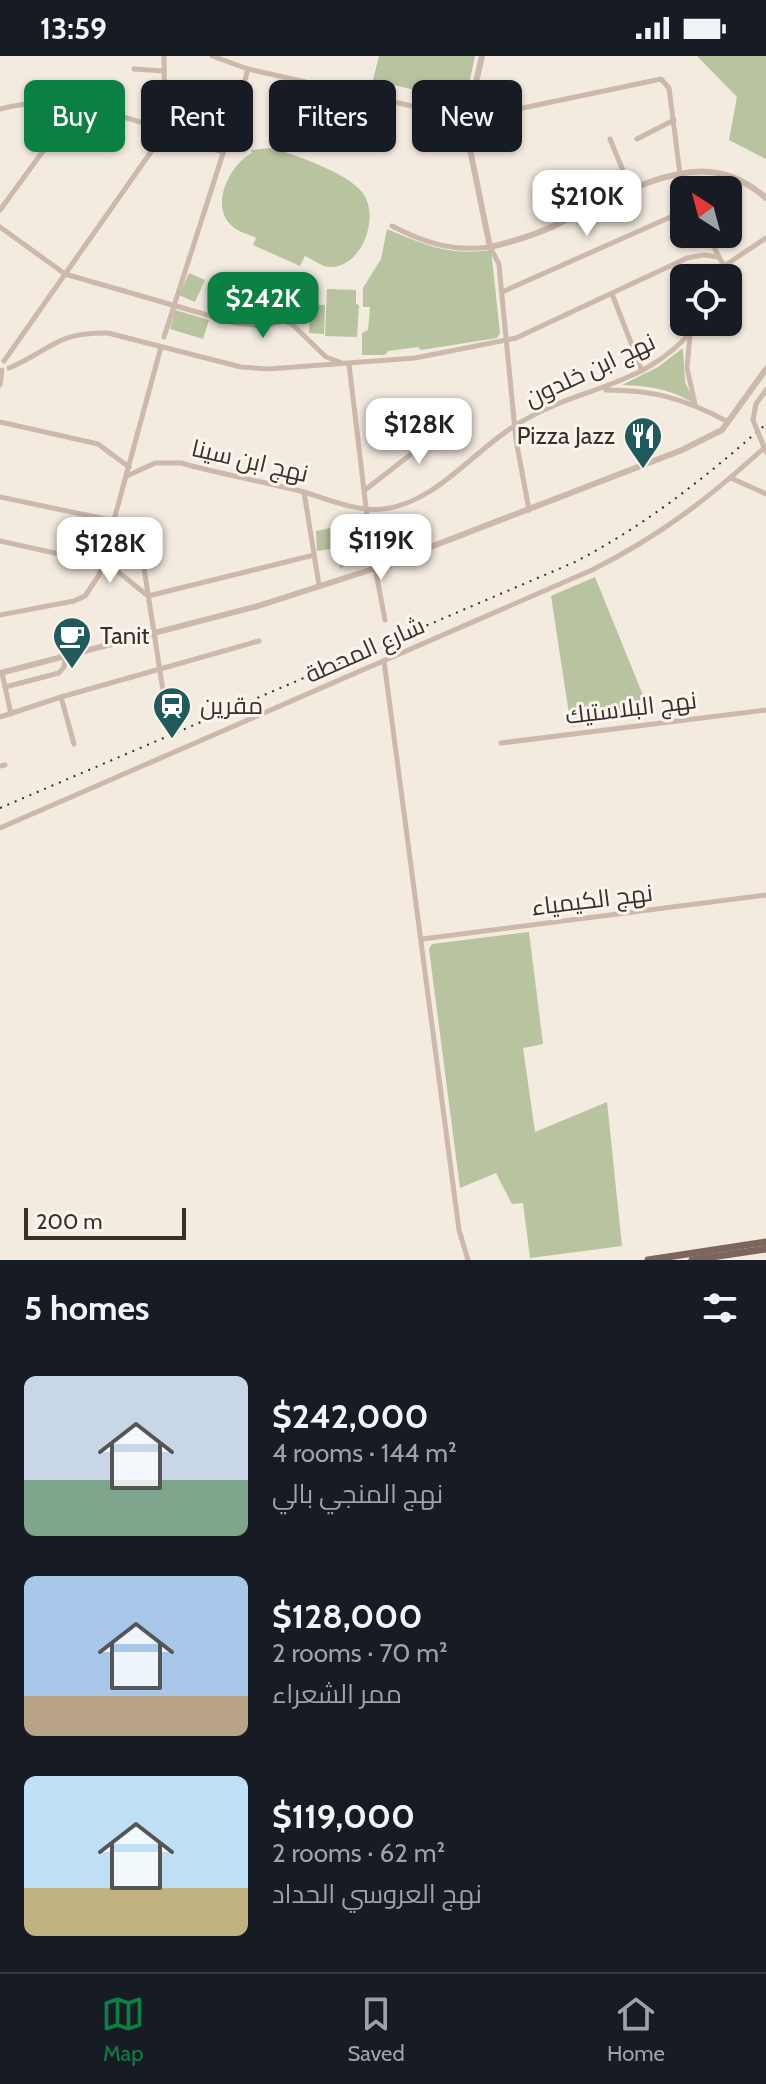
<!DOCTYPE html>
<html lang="en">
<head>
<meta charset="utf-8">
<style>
	body { margin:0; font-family:Cabin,Cairo,sans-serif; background:#20242c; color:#f1f3f6; height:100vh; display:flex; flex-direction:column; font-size:30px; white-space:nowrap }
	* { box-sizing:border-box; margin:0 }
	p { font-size:26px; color:#9ea1a6 }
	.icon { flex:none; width:44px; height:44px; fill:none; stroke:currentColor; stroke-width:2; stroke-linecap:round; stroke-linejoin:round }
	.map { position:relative; height:1204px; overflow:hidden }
	.drawer { display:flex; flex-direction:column; background:#171b24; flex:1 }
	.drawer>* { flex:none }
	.guide { position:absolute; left:24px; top:24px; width:718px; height:72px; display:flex; gap:16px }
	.needle { width:52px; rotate:324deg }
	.buttons { position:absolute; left:670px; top:120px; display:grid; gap:16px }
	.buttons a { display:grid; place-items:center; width:72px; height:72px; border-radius:12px; background:#171b24; box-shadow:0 2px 6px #0004; font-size:40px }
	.scale { position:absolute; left:24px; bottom:20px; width:162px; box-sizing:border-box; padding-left:8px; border:4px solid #3a2f2b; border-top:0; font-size:22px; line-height:28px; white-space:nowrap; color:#3a2f2b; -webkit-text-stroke:6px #faf4ed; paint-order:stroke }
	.price { position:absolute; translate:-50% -68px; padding:0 18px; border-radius:16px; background:#fff; color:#222; font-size:26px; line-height:52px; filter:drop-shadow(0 2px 4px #0008) }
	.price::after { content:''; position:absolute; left:50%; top:48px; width:24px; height:18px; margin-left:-12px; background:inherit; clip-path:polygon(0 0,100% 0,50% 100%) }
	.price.current { background:#0b8043; color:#fff }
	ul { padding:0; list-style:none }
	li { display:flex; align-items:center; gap:24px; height:200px; padding:0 24px }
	li span { display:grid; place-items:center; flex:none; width:224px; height:160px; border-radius:12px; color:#555 }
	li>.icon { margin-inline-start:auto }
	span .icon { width:96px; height:96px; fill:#fffc; stroke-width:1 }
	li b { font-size:34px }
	h2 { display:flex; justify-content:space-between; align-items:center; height:96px; padding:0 24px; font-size:34px }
	.tag { padding:0 28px; border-radius:12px; background:#171b24; box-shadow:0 2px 6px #0004; font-size:28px; line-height:72px }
	.tag.current { background:#0b8043; color:#fff }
	.status { display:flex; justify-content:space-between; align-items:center; height:56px; padding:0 40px; background:#171b24; direction:ltr }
	.status svg { height:22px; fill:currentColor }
	.tabs { display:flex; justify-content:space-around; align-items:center; height:112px; border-top:2px solid #363941; background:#171b24; font-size:22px; color:#9ea1a6 }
	.tabs a { display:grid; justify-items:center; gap:4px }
	.tabs .current { color:#0b8043 }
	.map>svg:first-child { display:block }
	.green { fill:#b8c3a0 }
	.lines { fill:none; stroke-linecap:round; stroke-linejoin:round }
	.minor { stroke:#ccb9ac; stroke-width:5 }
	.tertiary { stroke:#ccb9ac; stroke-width:6 }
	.primary { stroke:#7c665c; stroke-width:7 }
	.rail { stroke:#3a2f2b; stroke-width:2; stroke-dasharray:2 6; stroke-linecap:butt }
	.minor-bridge { stroke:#ccb9ac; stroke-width:5 }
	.labels { text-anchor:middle; stroke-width:6; stroke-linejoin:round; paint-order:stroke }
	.street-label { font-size:24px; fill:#3a2f2b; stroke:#faf4ed }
	.poi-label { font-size:24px; fill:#3a2f2b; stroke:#faf4ed; text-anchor:start }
</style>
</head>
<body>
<div class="status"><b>13:59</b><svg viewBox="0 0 49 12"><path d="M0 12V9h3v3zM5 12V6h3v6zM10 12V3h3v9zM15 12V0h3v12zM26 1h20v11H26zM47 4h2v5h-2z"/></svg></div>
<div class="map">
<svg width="766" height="1204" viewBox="0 0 766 1204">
	<rect width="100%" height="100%" fill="#f3eae0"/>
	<!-- green -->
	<g class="green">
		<polygon points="379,0 475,0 465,46 373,24"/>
		<polygon points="697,0 766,0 766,103 729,84 737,41"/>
		<path d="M272,92C296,99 347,117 362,136C380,159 364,208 333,211C323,212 314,204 305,200L300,210L253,189L256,182C248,178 238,176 232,170C209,150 230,108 252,97L251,94Z"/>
		<path d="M387,173C426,189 447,200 491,194L500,277L497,282L421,294L418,291L388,295L385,299H362V277L368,274L370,251H363V232L381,203Z"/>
		<polygon points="189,217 205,224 195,246 179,239"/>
		<polygon points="297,226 311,227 310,249 325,249 324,278 309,277 310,257 295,256"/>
		<polygon points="327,233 356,234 356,248 359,249 357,281 325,280"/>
		<polygon points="175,254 209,264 203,283 170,273"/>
		<path d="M683,292L685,326L695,348C671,333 650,330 622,329L658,311Z"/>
		<polygon points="358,466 364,499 360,505 340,512 337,492 317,495 316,475"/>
		<polygon points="595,521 651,659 571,671 551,540"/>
		<polygon points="529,876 543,988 523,992 535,1076 607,1046 622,1190 530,1202 523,1147 512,1148 496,1117 460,1132 429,893 432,888"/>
	</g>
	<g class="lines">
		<!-- minor -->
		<g class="minor">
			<polyline points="212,0 248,13"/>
			<polyline points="134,13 164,15"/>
			<polyline points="165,27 236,57"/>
			<path d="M0,53C76,33 152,72 223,96"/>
			<polyline points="475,62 661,23 669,32 680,118 687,134"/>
			<polyline points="463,68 447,58 465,57"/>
			<polyline points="610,83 631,134"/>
			<polyline points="637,83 674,64"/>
			<polyline points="0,154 76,50"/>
			<path d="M392,170C425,187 452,196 490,191L499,208L500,220L516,384L529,454"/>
			<polyline points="0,171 65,218 235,267 262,270 283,265 292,268 326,301 342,307"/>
			<polyline points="707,178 724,210 725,222"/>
			<polyline points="724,210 766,182"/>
			<polyline points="502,236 684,155"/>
			<polyline points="612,238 642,315"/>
			<polyline points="690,279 687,312 695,348"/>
			<polyline points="164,281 236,57 248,13 447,58"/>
			<polyline points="4,305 165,76 164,0"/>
			<polyline points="349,308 370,485 385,564"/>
			<path d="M9,312C52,294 55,276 108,277L241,311L268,313L415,302L516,282L687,202L704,199L718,201"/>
			<polyline points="0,329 2,314"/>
			<path d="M606,334C654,334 686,343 728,366"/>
			<polyline points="753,364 756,348 766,334"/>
			<polyline points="0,366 98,388 129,411"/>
			<path d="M127,420L155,407H181C220,418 260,425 300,435C326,442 356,456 383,453C436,447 473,395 516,369C583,327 645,335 700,266"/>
			<polyline points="731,422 766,438"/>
			<polyline points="365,434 456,363"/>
			<polyline points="304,436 319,529"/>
			<polyline points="0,441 115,465 130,480 137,489 144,512 164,641"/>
			<polyline points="0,485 104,508 116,514 148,540 314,499"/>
			<polyline points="0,559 74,545 85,540 99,519 161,291"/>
			<polyline points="384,605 459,1174 468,1204"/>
			<polyline points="2,617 11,658"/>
			<polyline points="5,631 59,617 64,611 65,600"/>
			<polyline points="61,641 74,688"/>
			<polyline points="0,661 61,641 259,585"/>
			<polyline points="501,687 766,654"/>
			<polyline points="0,710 5,709"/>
			<path d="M0,772L592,514C660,480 709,442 765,391"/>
			<polyline points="422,883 766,839"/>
		</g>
		<!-- tertiary -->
		<g class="tertiary">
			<path d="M473,58L467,57L463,60L465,69H472L475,64C469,45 478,20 482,0"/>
			<path d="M465,69L490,191C512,186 534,179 554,170C598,150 663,110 711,116C731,118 751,129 766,142"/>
			<polyline points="473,93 474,68"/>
			<polyline points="0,617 258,550 376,512 682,394 722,374 766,313"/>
		</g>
		<!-- primary -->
		<g class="primary">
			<polyline points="648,1204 766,1186"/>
			<polyline points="692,1204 766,1193"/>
		</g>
		<!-- rail -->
		<path class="rail" d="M0,752L575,506C646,469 706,421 766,368"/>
		<!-- minor-bridge -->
		<polyline class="minor-bridge" points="753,364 766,396"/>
	</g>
	<!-- icons -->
	<defs>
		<symbol id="restaurant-pin" viewBox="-11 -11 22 30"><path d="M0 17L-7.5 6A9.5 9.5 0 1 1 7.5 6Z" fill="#205a5c" stroke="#faf4ed"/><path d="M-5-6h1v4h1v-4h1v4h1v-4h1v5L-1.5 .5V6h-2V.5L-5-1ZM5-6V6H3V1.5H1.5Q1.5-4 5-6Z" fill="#fff"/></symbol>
		<symbol id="cafe-pin" viewBox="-11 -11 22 30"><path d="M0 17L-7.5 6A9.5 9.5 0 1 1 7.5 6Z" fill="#205a5c" stroke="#faf4ed"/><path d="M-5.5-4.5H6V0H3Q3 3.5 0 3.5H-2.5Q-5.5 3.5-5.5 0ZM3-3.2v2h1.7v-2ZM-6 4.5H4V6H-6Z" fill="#fff"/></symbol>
		<symbol id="station-pin" viewBox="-11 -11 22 30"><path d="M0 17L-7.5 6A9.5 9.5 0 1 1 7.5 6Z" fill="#205a5c" stroke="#faf4ed"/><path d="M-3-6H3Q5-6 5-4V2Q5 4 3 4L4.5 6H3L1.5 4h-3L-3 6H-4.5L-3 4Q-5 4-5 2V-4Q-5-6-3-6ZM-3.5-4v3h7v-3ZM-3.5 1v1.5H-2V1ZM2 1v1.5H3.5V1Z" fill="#fff"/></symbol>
	</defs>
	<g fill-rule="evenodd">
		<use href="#restaurant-pin" x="621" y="358" width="44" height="60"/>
		<use href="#cafe-pin" x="50" y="558" width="44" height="60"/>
		<use href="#station-pin" x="150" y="628" width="44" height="60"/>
	</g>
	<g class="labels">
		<!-- street labels -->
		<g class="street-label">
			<text transform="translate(590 314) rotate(-25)" y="8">نهج ابن خلدون</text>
			<text transform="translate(250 405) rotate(13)" y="8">نهج ابن سينا</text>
			<text transform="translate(365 594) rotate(-24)" y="8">شارع المحطة</text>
			<text transform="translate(631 652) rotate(-7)" y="8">نهج البلاستيك</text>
			<text transform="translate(592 844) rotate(-7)" y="8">نهج الكيمياء</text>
		</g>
		<!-- poi labels -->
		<g class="poi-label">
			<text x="615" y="388" text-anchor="end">Pizza Jazz</text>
			<text x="100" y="588">Tanit</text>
			<text x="200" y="658">مقرين</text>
		</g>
	</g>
</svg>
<div class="buttons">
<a><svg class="needle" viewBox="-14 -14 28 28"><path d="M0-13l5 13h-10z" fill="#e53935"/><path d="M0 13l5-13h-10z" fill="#9ea1a6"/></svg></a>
<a><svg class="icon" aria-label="locate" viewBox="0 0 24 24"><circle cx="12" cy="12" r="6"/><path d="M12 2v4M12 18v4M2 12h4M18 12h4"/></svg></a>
</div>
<div class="scale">200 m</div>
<b class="price" style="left:587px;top:182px">$210K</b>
<b class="price current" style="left:263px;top:284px">$242K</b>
<b class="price" style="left:419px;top:410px">$128K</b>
<b class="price" style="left:381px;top:526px">$119K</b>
<b class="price" style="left:110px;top:529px">$128K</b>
<div class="guide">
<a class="tag current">Buy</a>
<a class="tag">Rent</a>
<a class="tag">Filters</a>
<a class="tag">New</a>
</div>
</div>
<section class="drawer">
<h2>5 homes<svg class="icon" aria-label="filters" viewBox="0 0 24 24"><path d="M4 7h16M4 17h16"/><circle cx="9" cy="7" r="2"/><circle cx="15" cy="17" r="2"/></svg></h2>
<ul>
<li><span style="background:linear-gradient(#c9d6e8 65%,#7fa58c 0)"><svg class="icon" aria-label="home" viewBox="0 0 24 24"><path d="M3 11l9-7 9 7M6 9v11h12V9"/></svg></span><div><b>$242,000</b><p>4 rooms · 144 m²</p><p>نهج المنجي بالي</p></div></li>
<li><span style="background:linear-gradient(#a9c7e8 75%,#b9a48a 0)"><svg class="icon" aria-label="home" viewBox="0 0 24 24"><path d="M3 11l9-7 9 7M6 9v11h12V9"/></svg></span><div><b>$128,000</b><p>2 rooms · 70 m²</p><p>ممر الشعراء</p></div></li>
<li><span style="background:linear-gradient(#bfe0f5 70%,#c2b280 0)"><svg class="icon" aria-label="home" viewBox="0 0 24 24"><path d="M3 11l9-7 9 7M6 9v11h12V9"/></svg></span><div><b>$119,000</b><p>2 rooms · 62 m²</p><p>نهج العروسي الحداد</p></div></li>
</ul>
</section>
<nav class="tabs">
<a class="current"><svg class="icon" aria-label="map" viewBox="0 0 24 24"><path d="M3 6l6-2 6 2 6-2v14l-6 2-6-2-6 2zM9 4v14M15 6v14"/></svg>Map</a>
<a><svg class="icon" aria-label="saved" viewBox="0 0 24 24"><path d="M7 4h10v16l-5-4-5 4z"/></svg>Saved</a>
<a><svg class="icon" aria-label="home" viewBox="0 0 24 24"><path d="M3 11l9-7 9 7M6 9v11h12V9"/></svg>Home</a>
</nav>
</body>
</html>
